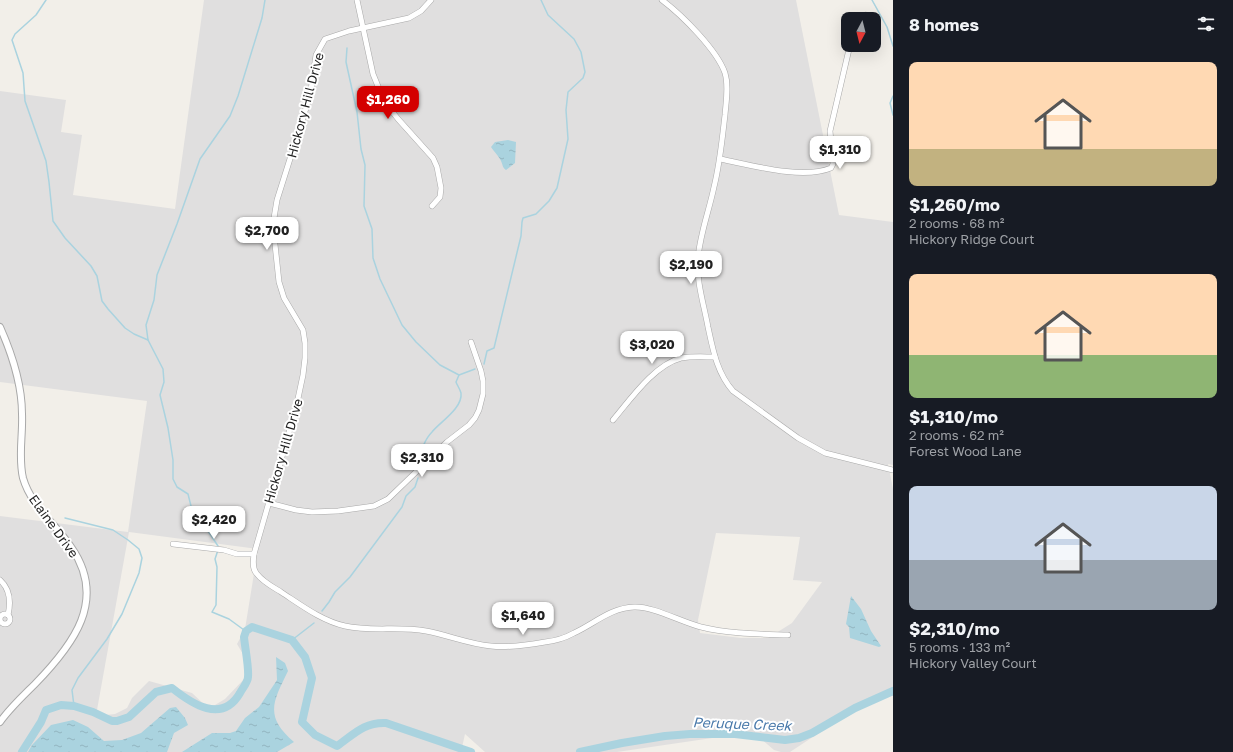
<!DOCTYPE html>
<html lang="en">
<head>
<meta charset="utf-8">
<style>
	body { margin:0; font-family:"Golos Text",sans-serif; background:#20242c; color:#f1f3f6; height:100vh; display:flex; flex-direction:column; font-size:15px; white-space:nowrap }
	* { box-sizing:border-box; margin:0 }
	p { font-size:13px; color:#9ea1a6 }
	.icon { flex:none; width:22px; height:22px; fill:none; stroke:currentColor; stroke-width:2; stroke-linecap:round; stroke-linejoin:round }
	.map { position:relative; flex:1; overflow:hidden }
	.details { display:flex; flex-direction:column; background:#171b24; width:340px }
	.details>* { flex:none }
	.needle { width:26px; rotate:187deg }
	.buttons { position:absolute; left:841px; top:12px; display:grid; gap:8px }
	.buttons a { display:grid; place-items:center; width:40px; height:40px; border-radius:8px; background:#171b24; box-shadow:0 4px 16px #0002; font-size:20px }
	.price { position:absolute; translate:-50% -34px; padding:0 9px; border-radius:8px; background:#fff; color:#222; font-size:13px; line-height:26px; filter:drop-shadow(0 1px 2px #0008) }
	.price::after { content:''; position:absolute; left:50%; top:24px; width:12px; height:9px; margin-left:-6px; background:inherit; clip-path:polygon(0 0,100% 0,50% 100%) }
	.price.selected { background:#d40000; color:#fff }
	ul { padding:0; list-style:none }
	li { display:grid; align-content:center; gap:8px; height:212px; padding:0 16px }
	li span { display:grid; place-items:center; height:124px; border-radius:8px; color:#555 }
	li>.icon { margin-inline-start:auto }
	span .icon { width:72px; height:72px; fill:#fffc; stroke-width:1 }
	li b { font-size:17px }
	h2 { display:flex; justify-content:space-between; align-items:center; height:48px; padding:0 16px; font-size:17px }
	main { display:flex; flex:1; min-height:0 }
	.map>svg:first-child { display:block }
	.residential { fill:#e0dfdf; fill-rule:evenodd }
	.water { fill:url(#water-ripples) }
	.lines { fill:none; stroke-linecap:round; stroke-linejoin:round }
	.stream { stroke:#aad3df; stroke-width:1.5 }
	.river { stroke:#aad3df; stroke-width:8 }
	.minor-casing { stroke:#a9a9a9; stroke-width:6 }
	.tertiary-casing { stroke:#a9a9a9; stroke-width:8 }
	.minor { stroke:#fff; stroke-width:5 }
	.tertiary { stroke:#fff; stroke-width:6 }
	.labels { text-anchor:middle; stroke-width:4; stroke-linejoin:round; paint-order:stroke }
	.street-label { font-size:13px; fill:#222; stroke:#fff }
	.water-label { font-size:14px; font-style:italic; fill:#4a7aab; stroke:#fff }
</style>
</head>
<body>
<main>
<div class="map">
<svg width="893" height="752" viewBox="0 0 893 752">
	<defs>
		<pattern id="water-ripples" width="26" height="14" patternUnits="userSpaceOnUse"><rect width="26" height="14" fill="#aad3df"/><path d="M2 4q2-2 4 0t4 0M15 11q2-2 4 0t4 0" fill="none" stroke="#92b5bf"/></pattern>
	</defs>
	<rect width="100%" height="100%" fill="#f2efe9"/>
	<!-- residential -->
	<path class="residential" d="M204,0H796L839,215L893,222V465L888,464L893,489V696H882L863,704L790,752H781L774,750L753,732L617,752H485L465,734L461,752H0V516L128,532L147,401L0,382V91L66,100L61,132L82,135L73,195L175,209ZM129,532L258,549L245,629L237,644L250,666L246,677L225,699L215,705L208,708L192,693L149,681L132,698L127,708L115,714L106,715L97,710ZM716,533L800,537L793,580L822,582L792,623L768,638H741L700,633L698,620Z"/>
	<!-- water -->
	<g class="water">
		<path d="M508,140L516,142L515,163L506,170C502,167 503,165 501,161C499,156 494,152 491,147L495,142Z"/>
		<polygon points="851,596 861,609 871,631 881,646 879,647 850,638 849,627 846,624"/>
		<path d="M276,657L285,663L288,671C273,702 264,716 294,742L277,752H182L212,733H230L236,731L245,718L259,707L277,680Z"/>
		<polygon points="176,707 185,718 188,725 174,733 167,752 28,752 32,745 51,725 73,720 88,727 104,741 122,740 141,733 170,708"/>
	</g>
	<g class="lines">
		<!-- stream -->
		<g class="stream">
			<polyline points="46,0 36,15 15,34 12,40 23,73 25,101 46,161 49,182 53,221 65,238 91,266 97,276 102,301 108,309 125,328 134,334 148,340"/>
			<polyline points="872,0 887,27 893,46"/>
			<polyline points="347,48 346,62 357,112 361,149 365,165 364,206 372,229 373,258 380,279 402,325 416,342 440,365 459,375 475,369"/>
			<polyline points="893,96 890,103 893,115"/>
			<polyline points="484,364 487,351 494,348 521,236 522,222 523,218 536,214 549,201 557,188 568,139 566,110 568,92 583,78 585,72 581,52 574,39 548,15 541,0"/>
			<path d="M418,462C421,452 424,440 432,432C440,422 463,408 461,393C460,389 457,385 456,382L459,375"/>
			<polyline points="65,518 113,530 128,540 139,549 142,558 139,573 122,614 107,639 78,678 72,690 74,706"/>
			<polyline points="218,546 206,528 194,518 188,494 177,487 173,479 173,460 168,428 160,395 164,382 163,369 148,340 146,325 154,300 157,275 177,224 200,159 230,116 238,96 262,18 265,0"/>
			<polyline points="218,550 215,559 217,567 216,605 212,612 229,619 244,630 252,627"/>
			<polyline points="322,611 329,602 335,592 350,577 402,507 406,496 415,487 418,478"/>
			<polyline points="292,640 314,623"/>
		</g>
		<!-- river -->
		<g class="river">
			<path d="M22,752L41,722L46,710L61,705L74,706L93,712L112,721H117L129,717L156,692L172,688C192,704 222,724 240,693C242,689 248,682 248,677C249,667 245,648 244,637L246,631L252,627L292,640L305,657L312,678L302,722L315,735L337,746C354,734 364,722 386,723L471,752"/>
			<polyline points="580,752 622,743 665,736 690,734 735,734 785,740 799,738 812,733 855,708 893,691"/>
		</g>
		<defs>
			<g id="minor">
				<polyline points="357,0 373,74 384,101 398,119 433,158 437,167 441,188 440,197 432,206"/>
				<path d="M431,0L421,11L409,18L349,31L325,39L316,55L311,90L307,105L277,200L274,218V235L279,282L284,298L303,330L305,343V358L303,375L296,408L254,554C253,561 252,569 257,574C263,582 273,587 281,592C301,605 322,621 345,626C371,632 399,626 426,631C448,635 469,644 491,646C508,648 528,645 545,642C555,641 565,638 574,633C594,624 610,608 634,607C653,606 681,622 701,627C729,634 759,634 788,635"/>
				<path d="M662,0C682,15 717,50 725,73C729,86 726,102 725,115C722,140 720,163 714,187C709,211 700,234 698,258C696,281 704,305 708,327C713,350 717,373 733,391L798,438L825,453L893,470"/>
				<polyline points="863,19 866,15"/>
				<path d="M720,159C751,165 802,180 831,168L833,164L830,131L850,45"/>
				<path d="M613,420C630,400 654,365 681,358C693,356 704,357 715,357"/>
				<polyline points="269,503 296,510 312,512 338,511 374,506 388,499 447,442 469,425 475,418 479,410 483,394 483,381 481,371 471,342"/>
				<polyline points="173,544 224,550 237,554 254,554"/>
				<path d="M0,580C10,589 11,602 8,615"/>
				<circle cx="5" cy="619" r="5"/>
			</g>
			<path id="tertiary" d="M0,327C12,354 22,384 22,414C23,435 18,457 23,478C31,506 55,523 71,547C108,600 73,645 35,684C22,697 10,708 0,722"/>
		</defs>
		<!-- minor casing -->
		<use href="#minor" class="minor-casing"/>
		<!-- tertiary casing -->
		<use href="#tertiary" class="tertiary-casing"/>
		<!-- minor -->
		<use href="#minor" class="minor"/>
		<!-- tertiary -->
		<use href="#tertiary" class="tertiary"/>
	</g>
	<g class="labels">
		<!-- street labels -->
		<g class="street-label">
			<text transform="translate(305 105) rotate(-75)" y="5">Hickory Hill Drive</text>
			<text transform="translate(283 451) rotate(-74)" y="5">Hickory Hill Drive</text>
			<text transform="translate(54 526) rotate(54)" y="5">Elaine Drive</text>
		</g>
		<!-- water labels -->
		<g class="water-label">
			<text transform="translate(742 724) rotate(2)" y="5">Peruque Creek</text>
		</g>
	</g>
</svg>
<div class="buttons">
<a><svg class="needle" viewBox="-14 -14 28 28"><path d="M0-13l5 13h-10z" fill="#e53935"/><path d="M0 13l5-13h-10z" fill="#9ea1a6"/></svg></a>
</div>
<b class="price selected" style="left:388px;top:120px">$1,260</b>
<b class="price" style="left:840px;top:170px">$1,310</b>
<b class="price" style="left:267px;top:251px">$2,700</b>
<b class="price" style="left:691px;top:285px">$2,190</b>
<b class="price" style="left:652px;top:365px">$3,020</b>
<b class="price" style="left:422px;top:478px">$2,310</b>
<b class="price" style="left:214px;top:540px">$2,420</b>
<b class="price" style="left:523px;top:636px">$1,640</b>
</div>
<section class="details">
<h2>8 homes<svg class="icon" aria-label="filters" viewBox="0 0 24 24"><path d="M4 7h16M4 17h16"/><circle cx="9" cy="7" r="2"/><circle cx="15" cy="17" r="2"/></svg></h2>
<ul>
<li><span style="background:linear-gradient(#ffd9b3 70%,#c2b280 0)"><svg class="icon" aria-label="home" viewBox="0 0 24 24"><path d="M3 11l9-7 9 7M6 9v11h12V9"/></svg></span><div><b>$1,260/mo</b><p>2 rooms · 68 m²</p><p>Hickory Ridge Court</p></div></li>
<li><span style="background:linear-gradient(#ffd9b3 65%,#8fb573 0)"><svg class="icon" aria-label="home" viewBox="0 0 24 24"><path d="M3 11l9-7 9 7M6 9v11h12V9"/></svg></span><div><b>$1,310/mo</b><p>2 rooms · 62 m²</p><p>Forest Wood Lane</p></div></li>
<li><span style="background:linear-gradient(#c9d6e8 60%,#9aa5b1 0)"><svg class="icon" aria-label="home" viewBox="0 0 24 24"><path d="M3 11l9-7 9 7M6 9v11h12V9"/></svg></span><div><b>$2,310/mo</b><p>5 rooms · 133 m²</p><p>Hickory Valley Court</p></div></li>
</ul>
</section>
</main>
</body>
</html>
